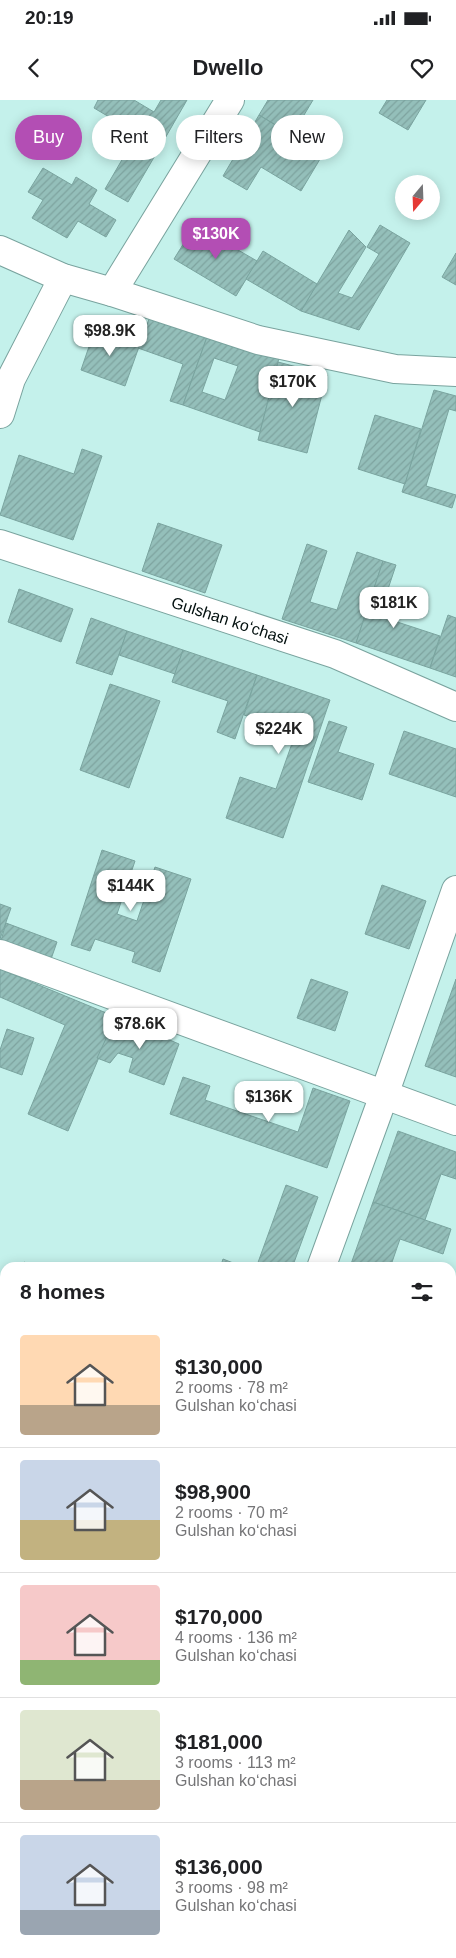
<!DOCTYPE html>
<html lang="en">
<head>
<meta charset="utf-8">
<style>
	body { margin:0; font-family:Helvetica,sans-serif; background:#f2f2f2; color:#202124; height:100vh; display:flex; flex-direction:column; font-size:19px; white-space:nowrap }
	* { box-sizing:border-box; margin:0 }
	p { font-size:16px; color:#757577 }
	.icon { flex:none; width:28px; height:28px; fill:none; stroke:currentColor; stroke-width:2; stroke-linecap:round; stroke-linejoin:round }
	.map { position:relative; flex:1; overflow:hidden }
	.panel { position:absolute; left:0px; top:1162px; width:456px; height:696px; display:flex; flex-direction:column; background:#fff; border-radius:15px 15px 0 0; box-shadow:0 2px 12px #0003 }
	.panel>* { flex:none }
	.banner { position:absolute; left:15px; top:15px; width:426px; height:45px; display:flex; gap:10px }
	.needle { width:32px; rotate:199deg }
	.buttons { position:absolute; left:395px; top:75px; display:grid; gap:10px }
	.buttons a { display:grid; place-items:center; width:45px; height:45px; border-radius:50%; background:#fff; box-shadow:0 2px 12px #0003; font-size:25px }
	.price { position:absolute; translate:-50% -42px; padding:0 11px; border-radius:10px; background:#fff; color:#222; font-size:16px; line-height:32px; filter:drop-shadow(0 1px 2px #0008) }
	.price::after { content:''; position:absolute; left:50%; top:30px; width:15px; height:11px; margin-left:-8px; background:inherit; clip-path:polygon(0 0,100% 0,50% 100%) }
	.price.selected { background:#b34eb4; color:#fff }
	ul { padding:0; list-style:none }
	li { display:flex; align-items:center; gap:15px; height:125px; padding:0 20px }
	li+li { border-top:1px solid #e0e0e0 }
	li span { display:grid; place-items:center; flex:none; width:140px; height:100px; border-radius:5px; color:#555 }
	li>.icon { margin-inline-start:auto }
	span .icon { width:60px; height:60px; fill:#fffc; stroke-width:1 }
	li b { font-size:21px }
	h2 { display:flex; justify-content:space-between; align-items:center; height:60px; padding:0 20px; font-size:21px }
	.tag { padding:0 18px; border-radius:22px; background:#fff; box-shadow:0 2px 12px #0003; font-size:18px; line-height:45px }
	.tag.selected { background:#b34eb4; color:#fff }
	.status { display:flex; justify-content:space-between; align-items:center; height:35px; padding:0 25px; background:#fff; direction:ltr }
	.status svg { height:14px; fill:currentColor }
	header { display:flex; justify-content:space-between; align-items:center; height:65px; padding:0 20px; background:#fff; font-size:22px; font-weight:600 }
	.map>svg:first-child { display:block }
	.building { fill:url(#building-hatch); stroke:#7aa49f; fill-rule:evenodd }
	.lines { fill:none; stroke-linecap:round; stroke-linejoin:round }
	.minor-casing { stroke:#79a39e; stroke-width:30 }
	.minor { stroke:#fff; stroke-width:28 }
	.labels { text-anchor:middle; stroke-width:4; stroke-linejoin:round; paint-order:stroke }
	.street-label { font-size:16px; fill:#020f0e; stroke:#fff }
</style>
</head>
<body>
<div class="status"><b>20:19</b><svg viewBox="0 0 49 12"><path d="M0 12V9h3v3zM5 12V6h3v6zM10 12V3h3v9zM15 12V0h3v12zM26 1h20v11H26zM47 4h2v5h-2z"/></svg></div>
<header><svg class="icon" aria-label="back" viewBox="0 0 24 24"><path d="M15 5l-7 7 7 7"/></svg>Dwello<svg class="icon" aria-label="heart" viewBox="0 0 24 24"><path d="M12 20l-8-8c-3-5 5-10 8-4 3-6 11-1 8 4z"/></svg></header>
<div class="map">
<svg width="456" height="1858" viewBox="0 0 456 1858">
	<defs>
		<pattern id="building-hatch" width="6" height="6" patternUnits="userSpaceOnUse" patternTransform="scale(1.25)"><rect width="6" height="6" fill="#94bfba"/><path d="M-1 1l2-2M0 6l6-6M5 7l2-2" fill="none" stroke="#7ea39f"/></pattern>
	</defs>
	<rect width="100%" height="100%" fill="#c4f1eb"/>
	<!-- building -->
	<g class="building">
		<polygon points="98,0 134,0 154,12 161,0 187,0 160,47 94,8"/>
		<polygon points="268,0 313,0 292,35 259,15"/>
		<polygon points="387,0 426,0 408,30 379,13"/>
		<polygon points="259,15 323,54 301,91 261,67 247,90 223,76"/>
		<polygon points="118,22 160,47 128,102 105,89 123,58 104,47"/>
		<polygon points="43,68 72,85 76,77 97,90 89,104 116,120 106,137 78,121 67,138 32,118 43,100 28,92"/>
		<polygon points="195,125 257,161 236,196 174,159"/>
		<polygon points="380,125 410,143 359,230 301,211 349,130 366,147 338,193 352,198 379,154 367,147"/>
		<polygon points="263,151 317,184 301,211 246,179"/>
		<polygon points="456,153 456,185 442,177"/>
		<polygon points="151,214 208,234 183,305 170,301 183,264 138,248"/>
		<polygon points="95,229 140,244 125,286 81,270"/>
		<path d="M208,234L279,258L260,332L183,305ZM214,258L238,266L225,300L202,292Z"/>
		<polygon points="278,262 327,275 307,353 258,340"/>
		<polygon points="434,290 456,296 456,311 449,309 426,386 456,395 452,408 402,392"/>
		<polygon points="375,315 421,329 405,384 358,369"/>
		<polygon points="82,349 102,356 73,440 0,415 19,355 74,374"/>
		<polygon points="158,423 222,445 205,493 142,471"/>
		<polygon points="307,444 327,451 310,502 337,510 357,452 383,461 356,543 282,519"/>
		<polygon points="383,461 396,465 379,516 440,536 430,568 356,543"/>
		<polygon points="19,489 73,509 61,542 8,522"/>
		<polygon points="448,515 456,518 456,577 430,568"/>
		<polygon points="91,518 127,531 112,575 76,563"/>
		<polygon points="127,531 183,550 175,574 119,555"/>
		<polygon points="183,550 257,575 235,639 217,632 228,601 172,582"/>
		<polygon points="257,575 330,600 283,738 226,718 240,677 276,689 296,632 244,615"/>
		<polygon points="110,584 160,601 129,688 80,670"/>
		<polygon points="329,621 347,627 338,652 374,664 362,700 308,682"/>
		<polygon points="404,631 456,649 456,697 389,674"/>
		<polygon points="102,750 135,761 117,814 137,821 155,767 191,779 160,872 132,862 135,852 95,839 90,851 71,845"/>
		<polygon points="382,785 426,801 409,849 365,834"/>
		<polygon points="0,804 11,808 0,839"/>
		<polygon points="6,823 57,842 50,862 0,844"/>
		<polygon points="0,869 116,917 68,1031 28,1014 65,925 0,897"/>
		<polygon points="311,879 348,892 335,931 297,918"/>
		<polygon points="456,879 456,977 425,966"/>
		<polygon points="116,917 179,944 164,985 129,972 133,958 118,953 110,963 97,958"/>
		<polygon points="7,929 34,938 22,975 0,967 0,950"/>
		<polygon points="183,977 210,986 205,1000 298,1032 313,988 350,1001 327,1068 170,1014"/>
		<polygon points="398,1031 456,1052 456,1079 441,1074 425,1120 373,1102"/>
		<polygon points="286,1085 318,1097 292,1168 256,1168"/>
		<polygon points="373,1102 451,1129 443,1154 400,1139 390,1168 360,1168 351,1164"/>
		<polygon points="223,1159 246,1168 220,1168"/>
		<polygon points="24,1162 37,1168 22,1168"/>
		<polygon points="0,1202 5,1204 5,1209 0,1222"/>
		<polygon points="5,1209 5,1262 0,1260 0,1222"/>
		<polygon points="451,1480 456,1482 451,1494"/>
		<polygon points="0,1524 5,1525 5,1555 0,1553"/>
		<polygon points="0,1735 5,1736 5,1752 0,1750"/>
		<polygon points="5,1820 5,1854 31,1854 30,1858 0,1858 0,1836"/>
		<polygon points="121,1854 278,1854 285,1855 286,1854 319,1854 318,1858 140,1858"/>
	</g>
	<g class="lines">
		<defs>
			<g id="minor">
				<polyline points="0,150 63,178 112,192 258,240 395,269 456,272"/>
				<polyline points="112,192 230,0"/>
				<polyline points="0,314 11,279 63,178"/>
				<polyline points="0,444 335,554 456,607"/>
				<polyline points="0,854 456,1021"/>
				<polyline points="321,1168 384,995 456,790"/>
				<polyline points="0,1274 5,1276"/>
				<polyline points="451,1449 456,1450"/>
				<polyline points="40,1858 42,1854"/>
			</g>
		</defs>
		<!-- minor casing -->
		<use href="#minor" class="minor-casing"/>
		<!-- minor -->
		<use href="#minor" class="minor"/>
	</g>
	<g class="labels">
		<!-- street labels -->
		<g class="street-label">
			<text transform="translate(230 520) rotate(18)" y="6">Gulshan koʻchasi</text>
		</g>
	</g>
</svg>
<div class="buttons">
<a><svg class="needle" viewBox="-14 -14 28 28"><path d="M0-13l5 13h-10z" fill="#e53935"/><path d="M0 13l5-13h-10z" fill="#757577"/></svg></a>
</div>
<b class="price selected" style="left:216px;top:160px">$130K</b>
<b class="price" style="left:110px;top:257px">$98.9K</b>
<b class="price" style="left:293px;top:308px">$170K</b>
<b class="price" style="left:394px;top:529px">$181K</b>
<b class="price" style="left:279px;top:655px">$224K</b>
<b class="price" style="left:131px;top:812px">$144K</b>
<b class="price" style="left:140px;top:950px">$78.6K</b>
<b class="price" style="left:269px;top:1023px">$136K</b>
<div class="banner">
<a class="tag selected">Buy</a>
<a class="tag">Rent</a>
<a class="tag">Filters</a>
<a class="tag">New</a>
</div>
<section class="panel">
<h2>8 homes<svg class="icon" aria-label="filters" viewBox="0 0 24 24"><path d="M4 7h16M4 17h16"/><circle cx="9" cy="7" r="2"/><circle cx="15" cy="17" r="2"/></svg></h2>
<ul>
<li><span style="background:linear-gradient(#ffd9b3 70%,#b9a48a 0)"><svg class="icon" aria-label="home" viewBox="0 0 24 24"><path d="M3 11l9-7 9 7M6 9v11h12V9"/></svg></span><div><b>$130,000</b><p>2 rooms · 78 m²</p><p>Gulshan koʻchasi</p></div></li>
<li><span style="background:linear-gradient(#c9d6e8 60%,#c2b280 0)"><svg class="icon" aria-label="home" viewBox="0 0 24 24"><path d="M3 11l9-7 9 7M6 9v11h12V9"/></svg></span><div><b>$98,900</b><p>2 rooms · 70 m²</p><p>Gulshan koʻchasi</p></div></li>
<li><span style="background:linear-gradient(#f6c9c9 75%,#8fb573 0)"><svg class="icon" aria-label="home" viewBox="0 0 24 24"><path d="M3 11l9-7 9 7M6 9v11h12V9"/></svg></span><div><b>$170,000</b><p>4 rooms · 136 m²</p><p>Gulshan koʻchasi</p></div></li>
<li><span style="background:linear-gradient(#dfe7d0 70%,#b9a48a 0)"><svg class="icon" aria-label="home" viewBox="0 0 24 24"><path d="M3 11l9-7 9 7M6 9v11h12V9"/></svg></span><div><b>$181,000</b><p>3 rooms · 113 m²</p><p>Gulshan koʻchasi</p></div></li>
<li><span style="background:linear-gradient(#c9d6e8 75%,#9aa5b1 0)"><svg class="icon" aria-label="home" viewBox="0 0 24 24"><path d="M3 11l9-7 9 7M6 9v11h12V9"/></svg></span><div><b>$136,000</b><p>3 rooms · 98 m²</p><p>Gulshan koʻchasi</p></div></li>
</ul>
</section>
</div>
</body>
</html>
